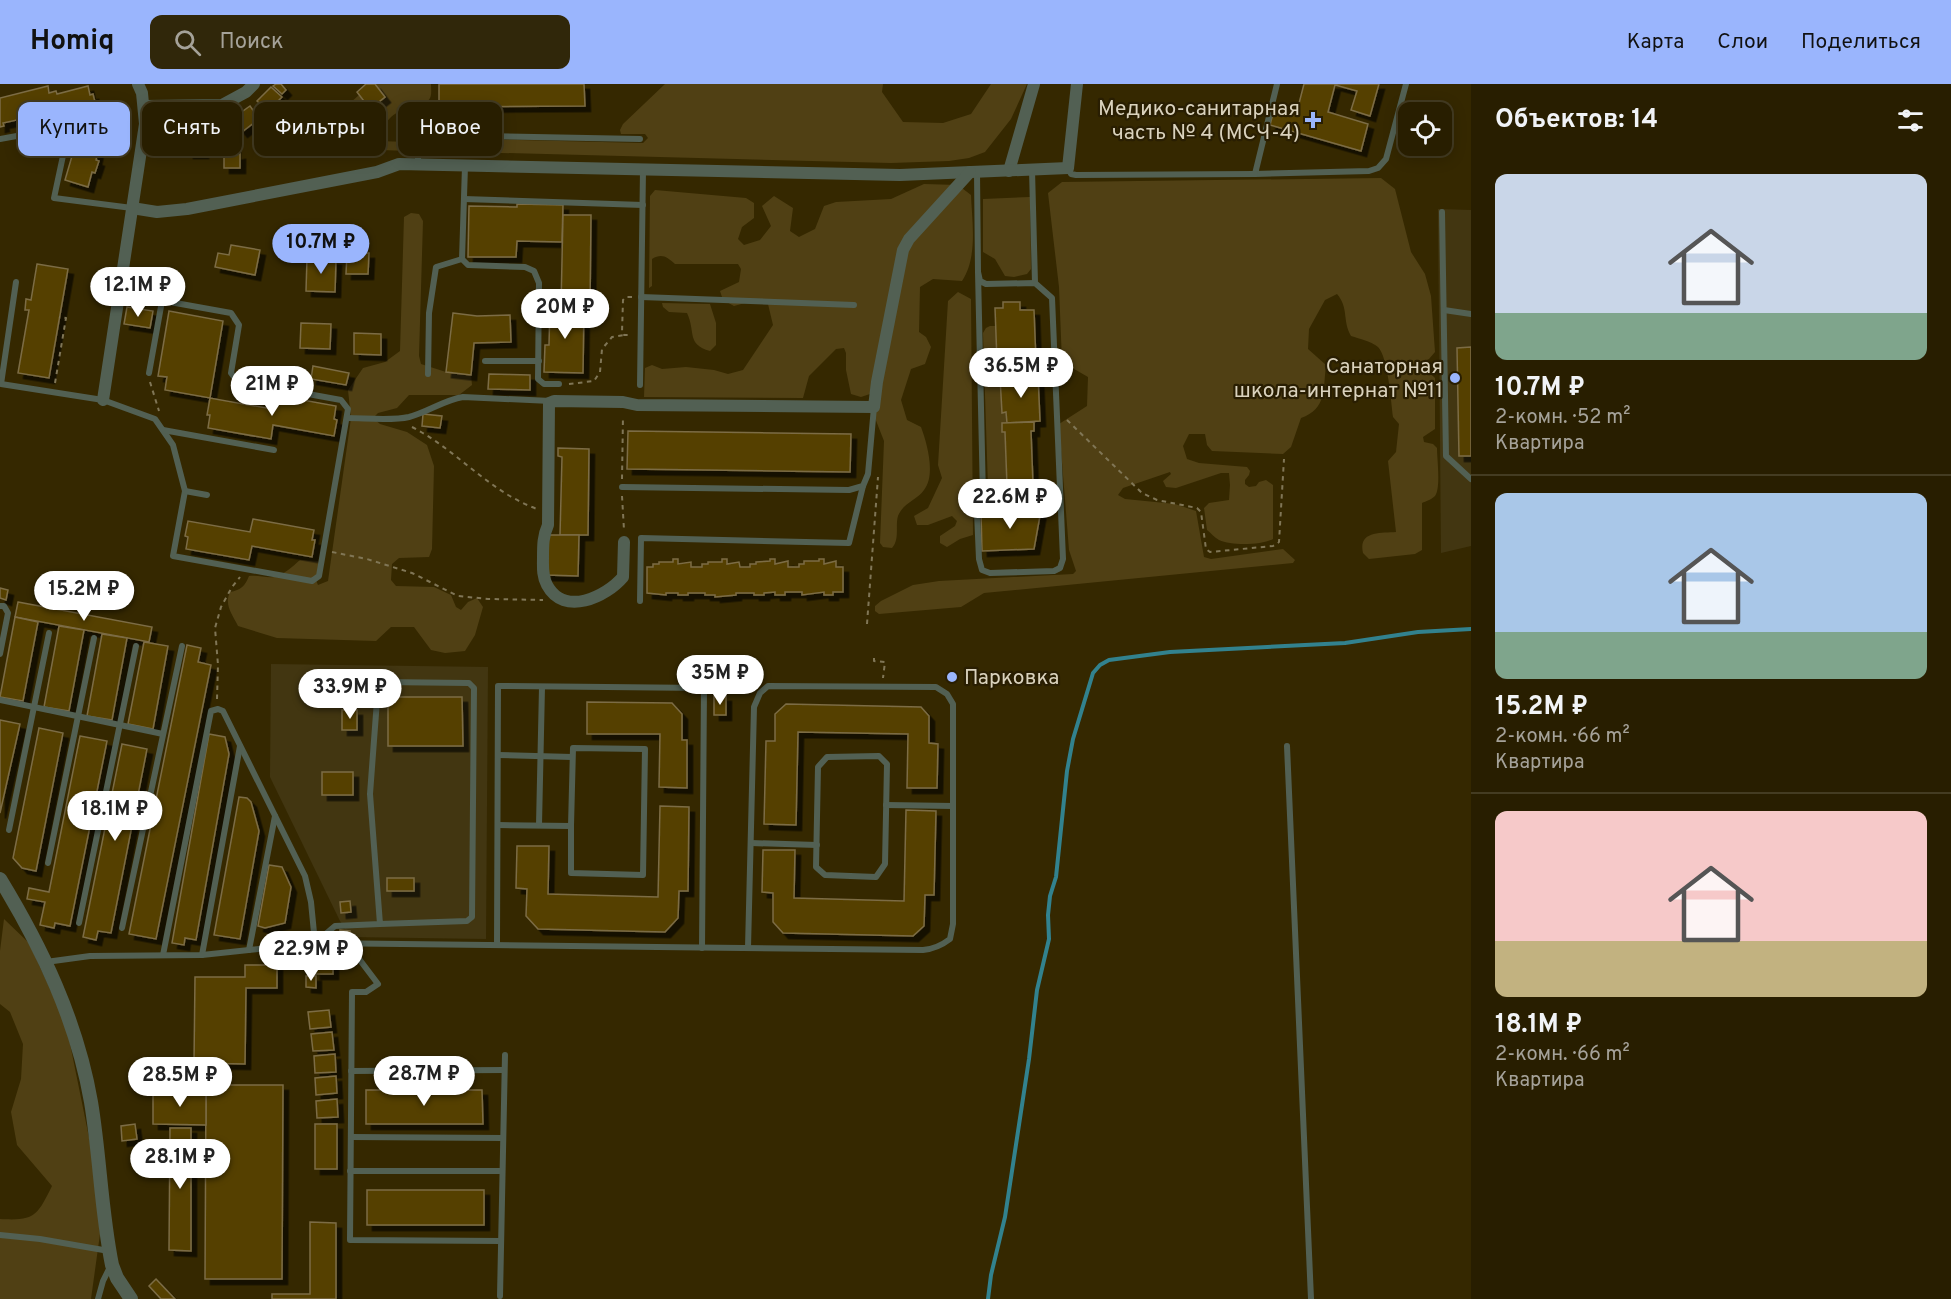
<!DOCTYPE html>
<html lang="ru">
<head>
<meta charset="utf-8">
<style>
	body { margin:0; font-family:Overpass,sans-serif; background:#30270a; color:#f1f3f6; height:100vh; display:flex; flex-direction:column; font-size:22px; white-space:nowrap }
	* { box-sizing:border-box; margin:0 }
	p { font-size:20px; color:#a5a299 }
	.icon { flex:none; width:33px; height:33px; fill:none; stroke:currentColor; stroke-width:2; stroke-linecap:round; stroke-linejoin:round }
	.map { position:relative; flex:1; overflow:hidden }
	.sheet { display:flex; flex-direction:column; background:#281e00; width:480px }
	.sheet>* { flex:none }
	.top-card { position:absolute; left:18px; top:18px; width:570px; height:54px; display:flex; gap:12px }
	.controls { position:absolute; left:1398px; top:18px; display:grid; gap:12px }
	.controls a { display:grid; place-items:center; width:54px; height:54px; border-radius:12px; background:#281e00; box-shadow:0 3px 15px #0003,0 0 0 2px #443c22; font-size:30px }
	.price { position:absolute; translate:-50% -51px; padding:0 14px; border-radius:21px; background:#fff; color:#222; font-size:20px; line-height:39px; filter:drop-shadow(0 2px 3px #0008) }
	.price::after { content:''; position:absolute; left:50%; top:36px; width:18px; height:14px; margin-left:-9px; background:inherit; clip-path:polygon(0 0,100% 0,50% 100%) }
	.price.current { background:#9ab5fd; color:#111 }
	ul { padding:0; list-style:none }
	li { display:grid; align-content:center; gap:12px; height:318px; padding:0 24px }
	li+li { border-top:2px solid #443c22 }
	li span { display:grid; place-items:center; height:186px; border-radius:12px; color:#555 }
	li>.icon { margin-inline-start:auto }
	span .icon { width:108px; height:108px; fill:#fffc; stroke-width:1 }
	li b { font-size:26px }
	h2 { display:flex; justify-content:space-between; align-items:center; height:72px; padding:0 24px; font-size:26px }
	.pill { padding:0 21px; border-radius:12px; background:#281e00; box-shadow:0 3px 15px #0003,0 0 0 2px #443c22; font-size:21px; line-height:54px }
	.pill.current { background:#9ab5fd; color:#111 }
	header { display:flex; align-items:center; gap:36px; box-sizing:border-box; height:84px; padding:0 30px; background:#9ab5fd; color:#111 }
	header strong { font-size:28px }
	nav { display:flex; gap:33px; margin-inline-start:auto; font-size:21px }
	.search { width:420px; height:54px; background:#30270a; display:flex; align-items:center; gap:15px; box-sizing:border-box; padding:0 21px; border-radius:12px; color:#a5a299; font-size:22px }
	main { display:flex; flex:1; min-height:0 }
	.map>svg:first-child { display:block }
	.built { fill:#423611 }
	.green { fill:#504014 }
	.lines { fill:none; stroke-linecap:round; stroke-linejoin:round }
	.stream { stroke:#32828e; stroke-width:4 }
	.building { fill:#554101; stroke:#7c6c45; stroke-width:1.5; filter:url(#shadow) }
	.path { stroke:#807656; stroke-width:2; stroke-dasharray:4.5 4.5; stroke-linecap:butt }
	.service { stroke:#526053; stroke-width:6 }
	.minor { stroke:#526053; stroke-width:12 }
	.tertiary { stroke:#526053; stroke-width:14 }
	.poi-dot { fill:#9ab5fd; stroke:#291e02; stroke-width:2 }
	.labels { text-anchor:middle; stroke-width:4.5; stroke-linejoin:round; paint-order:stroke }
	.poi-label { font-size:21px; fill:#dad2bd; stroke:#291e02; text-anchor:end }
</style>
</head>
<body>
<header>
<strong>Homiq</strong>
<div class="search"><svg class="icon" aria-label="search" viewBox="0 0 24 24"><circle cx="10" cy="10" r="6"/><path d="M15 15l6 6"/></svg>Поиск</div>
<nav><a>Карта</a><a>Слои</a><a>Поделиться</a></nav>
</header>
<main>
<div class="map">
<svg width="1471" height="1215" viewBox="0 0 1471 1215">
	<defs>
		<filter id="shadow"><feDropShadow dx="5.5" dy="5.5" stdDeviation="0" flood-color="#0009"/></filter>
	</defs>
	<rect width="100%" height="100%" fill="#352800"/>
	<!-- built -->
	<g class="built">
		<polygon points="1438,125 1471,126 1471,462 1441,469"/>
		<polygon points="271,580 488,583 486,855 350,853 340,837 270,693"/>
	</g>
	<!-- green -->
	<g class="green">
		<path d="M375,0H431C431,4 432,11 430,14C423,28 390,14 378,57L409,58L412,63L409,67L351,65L350,19L359,11L371,25L385,13Z"/>
		<polygon points="665,0 883,0 882,8 903,38 943,39 971,30 991,0 1027,0 1011,35 985,68 969,74 949,77 891,79 428,67 427,60 432,54 643,59 648,54 645,50 621,50 620,46 623,40"/>
		<path d="M1381,94L1395,105L1411,168L1425,190L1431,212L1435,268L1429,275L1417,280V285L1429,288L1435,294V345L1423,353L1424,358L1433,360L1437,364C1437,375 1441,404 1435,412C1431,416 1426,417 1422,419V466L1415,470L1369,475L1363,469C1358,447 1380,449 1396,448L1388,377L1396,368L1399,340L1393,333C1391,317 1388,273 1378,263C1371,257 1360,255 1351,252C1342,236 1349,224 1337,210L1325,216L1309,245L1308,265L1326,281C1323,305 1327,325 1301,334L1291,363L1283,370L1212,367L1207,361L1205,350H1189L1183,362L1187,375L1199,379L1247,383L1250,387L1249,391L1245,396V400L1249,403L1256,402L1259,398L1266,396L1273,401V455C1261,461 1232,462 1219,456C1215,454 1211,449 1207,446L1204,424L1209,419L1229,416L1230,401L1229,389H1221L1176,404L1166,403L1163,397L1171,390L1170,388L1123,404L1118,411L1125,415L1175,420L1196,427L1204,473L1211,475L1283,465L1295,476L1293,479L984,509L961,523L879,530L875,527V522L881,517L913,501L939,497L1073,490L1076,487L1069,466L1059,340L1087,322L1088,293L1062,278L1059,203L1048,109L1062,98Z"/>
		<path d="M924,100L958,101L971,111C972,138 978,173 962,197L933,195L920,203L919,248L926,253L931,263L925,280L911,285L901,316L907,336L921,343C927,359 936,391 924,406C917,416 903,419 898,432C895,442 900,455 892,464L883,463L880,459L884,357L875,334L873,309L861,313L851,310L846,286V269L844,264L836,265L809,292L803,314L644,313L645,284L652,281L662,285L686,283L714,286L728,290L743,286L773,241L768,220L752,217L734,222L723,216L720,207L739,198L741,185L738,180H675C667,173 662,169 652,175V202L649,204L650,112L655,106L746,114L754,119V134L742,143L738,155L744,161L760,156L771,142L762,122L774,112L793,124L790,147L799,153L815,145L824,122L836,118L891,115Z"/>
		<polygon points="1030,113 1031,185 1027,190 1014,193 1005,192 995,175 983,168 983,115"/>
		<path d="M411,129L419,130L423,137L419,272L421,280L446,288L471,291L472,301L459,311H409L397,324L378,329L373,334L380,340L407,348L427,361L434,382L432,465L429,473L399,474L392,480L391,496L396,502L434,503L451,511L456,523L461,526L468,518L477,514L483,523L475,551L465,567L445,569L431,566L414,543H391L376,557L277,554L238,542C232,530 224,521 230,508C241,506 245,502 249,492C257,491 266,494 274,493C284,491 293,482 300,476L318,477L320,484L315,494L318,501L328,497L351,334L348,306L363,284L385,278L400,267L404,133Z"/>
		<polygon points="958,208 971,215 973,451 960,455 947,463 940,459 940,452 955,442 957,437 952,432 928,441 917,441 914,432 928,424 942,394 938,381 948,217"/>
		<path d="M662,219L710,220L716,239V261L710,267C686,260 696,248 687,229L669,228L663,223Z"/>
		<polygon points="990,242 996,242 1002,328 1006,328 1007,339 1002,339 1002,347 1005,348 1007,407 993,407 988,404 983,249 986,244"/>
		<path d="M4,835L29,859L66,940L95,1083L100,1150L91,1215H0V1135C35,1137 37,1132 52,1102L17,1061L11,1028L21,995L23,960L10,928L0,920V867Z"/>
	</g>
	<g class="lines">
		<!-- stream -->
		<polyline class="stream" points="988,1215 991,1191 1005,1133 1029,975 1037,906 1049,855 1048,831 1050,812 1056,793 1067,687 1073,655 1093,589 1100,581 1109,576 1170,568 1345,559 1418,548 1471,545"/>
	</g>
	<!-- building -->
	<g class="building">
		<polygon points="276,0 281,0 286,6 282,10 273,2"/>
		<polygon points="366,0 375,0 385,13 370,25 357,8"/>
		<polygon points="439,0 584,0 585,22 439,23"/>
		<polygon points="1304,0 1379,0 1370,32 1351,26 1357,7 1335,1 1328,28 1368,40 1361,67 1270,41 1274,25 1296,31"/>
		<polygon points="48,2 49,9 56,7 57,10 88,2 90,11 93,10 99,34 96,34 100,49 96,50 98,56 96,61 99,62 96,76 99,77 95,89 92,88 88,103 65,96 77,55 69,26 22,37 21,35 3,39 4,42 0,43 0,14"/>
		<polygon points="271,3 282,13 268,27 257,17"/>
		<polygon points="250,22 259,35 242,48 232,35"/>
		<polygon points="175,40 176,59 161,60 160,41"/>
		<polygon points="201,44 203,69 188,69 187,45"/>
		<polygon points="224,63 235,63 235,71 240,70 240,84 224,84"/>
		<polygon points="517,120 563,121 562,158 517,157 516,173 468,173 469,122 517,123"/>
		<polygon points="563,131 591,131 590,222 561,222"/>
		<polygon points="231,161 260,166 255,191 215,183 218,169 229,171"/>
		<polygon points="347,169 369,169 368,190 346,190"/>
		<polygon points="307,174 336,176 335,208 306,207"/>
		<polygon points="37,180 68,185 49,294 18,289 29,226 25,226 26,215 31,216"/>
		<polygon points="1003,218 1020,218 1020,226 1034,226 1036,278 1034,278 1035,291 1000,293 1000,277 997,277 995,224 1003,224"/>
		<polygon points="550,221 584,222 583,289 544,288 545,261 549,261"/>
		<polygon points="127,223 153,227 150,244 124,240"/>
		<polygon points="169,227 223,237 210,314 165,306 167,293 158,292"/>
		<polygon points="453,229 477,232 510,231 511,258 474,259 471,291 446,288"/>
		<polygon points="301,239 331,240 330,265 300,264"/>
		<polygon points="354,249 381,250 381,271 354,270"/>
		<polygon points="1471,263 1471,372 1459,372 1457,264"/>
		<polygon points="313,282 349,289 346,301 311,295"/>
		<polygon points="489,290 530,291 530,306 488,305"/>
		<polygon points="1038,291 1040,337 1007,339 1006,328 1002,329 1000,293"/>
		<polygon points="275,311 336,322 334,335 337,336 334,352 273,341 271,355 208,344 210,331 207,331 210,314 272,325"/>
		<polygon points="423,330 442,332 440,344 422,342"/>
		<polygon points="1034,338 1034,347 1031,347 1034,427 1008,428 1005,348 1002,348 1002,339"/>
		<polygon points="628,347 851,350 850,388 627,385"/>
		<polygon points="558,364 589,365 588,451 560,451 562,373 558,372"/>
		<polygon points="1041,426 1034,465 982,467 981,429"/>
		<polygon points="253,435 314,446 312,456 315,456 312,473 252,462 249,476 186,465 188,453 185,452 188,437 250,448"/>
		<polygon points="547,451 579,451 578,492 546,491"/>
		<polygon points="673,475 678,475 678,480 691,478 691,483 702,483 702,480 708,480 708,478 722,478 722,475 727,475 727,480 739,478 740,483 750,483 750,480 756,480 756,478 770,477 770,475 775,475 775,480 788,477 788,483 799,483 799,480 804,480 804,477 819,477 819,475 824,475 824,480 836,477 836,483 843,483 843,508 833,508 833,511 824,511 824,508 802,511 802,508 785,508 785,511 775,511 775,508 764,509 764,511 754,511 754,509 736,509 736,511 715,513 715,511 705,511 705,509 688,509 688,511 678,511 678,509 666,509 666,511 647,509 647,483 653,483 653,480 659,480 659,478 673,478"/>
		<polygon points="0,504 8,506 6,516 0,514"/>
		<polygon points="18,518 152,543 149,558 15,533"/>
		<polygon points="15,533 38,538 23,617 0,613"/>
		<polygon points="59,542 84,546 69,627 44,623"/>
		<polygon points="102,550 127,554 112,636 87,632"/>
		<polygon points="144,558 168,562 153,645 128,640"/>
		<polygon points="187,561 201,564 198,578 211,581 156,855 129,850"/>
		<rect x="714" y="612" width="12" height="19"/>
		<polygon points="388,613 462,613 463,662 388,662"/>
		<polygon points="587,618 672,619 682,630 682,656 687,656 687,704 659,703 660,650 587,650"/>
		<polygon points="786,620 921,623 929,632 929,659 938,660 937,704 907,704 908,650 798,648 796,741 764,740 766,657 775,657 775,630"/>
		<rect x="342" y="626" width="15" height="20"/>
		<polygon points="0,636 20,640 0,729"/>
		<polygon points="39,644 63,649 36,787 22,784 13,774"/>
		<polygon points="209,650 225,653 229,670 196,856 185,854 184,861 172,859"/>
		<polygon points="80,652 107,657 70,842 55,839 54,844 40,841 45,818 27,815 29,804 49,808"/>
		<polygon points="122,660 147,665 111,849 98,847 96,856 83,853"/>
		<rect x="322" y="688" width="31" height="23"/>
		<polygon points="239,713 247,714 251,718 259,747 240,855 214,851"/>
		<polygon points="660,722 689,723 688,807 679,807 678,834 665,848 538,845 526,832 527,805 516,804 517,762 549,762 548,810 658,813"/>
		<polygon points="906,726 936,727 934,811 925,811 924,842 913,852 783,849 773,838 773,809 762,808 763,766 795,766 794,814 904,817"/>
		<polygon points="269,781 282,783 291,803 285,839 265,844 258,842"/>
		<rect x="387" y="794" width="27" height="13"/>
		<polygon points="350,817 351,828 341,829 340,818"/>
		<polygon points="340,846 350,847 350,857 340,857"/>
		<rect x="315" y="878" width="18" height="12"/>
		<polygon points="245,881 277,881 277,904 246,904 245,980 194,979 195,893 245,893"/>
		<polygon points="306,892 316,892 316,904 306,903"/>
		<polygon points="329,926 331,943 310,945 308,928"/>
		<polygon points="332,948 334,966 313,967 311,950"/>
		<polygon points="335,970 336,988 315,989 314,972"/>
		<polygon points="336,992 337,1009 316,1011 315,994"/>
		<polygon points="206,1001 283,1001 282,1195 205,1195"/>
		<polygon points="366,1006 482,1006 483,1040 366,1040"/>
		<polygon points="153,1008 206,1008 206,1041 153,1040"/>
		<polygon points="337,1015 338,1033 317,1034 316,1017"/>
		<polygon points="135,1040 137,1055 122,1057 121,1042"/>
		<rect x="315" y="1040" width="22" height="45"/>
		<polygon points="170,1044 191,1044 191,1167 169,1166"/>
		<rect x="367" y="1106" width="117" height="35"/>
		<polygon points="310,1138 336,1139 336,1215 272,1215 272,1210 310,1210"/>
		<polygon points="156,1195 175,1215 161,1215 149,1202"/>
	</g>
	<g class="lines">
		<!-- path -->
		<g class="path">
			<polyline points="632,213 626,213 623,216 622,248 624,251 632,251"/>
			<polyline points="150,298 159,327"/>
			<polyline points="55,299 66,234 59,233"/>
			<polyline points="569,300 594,297 600,288 602,265 612,253 624,251"/>
			<polyline points="1067,336 1142,409 1157,416 1197,424 1201,428 1206,465 1210,468 1273,462 1279,458 1284,375"/>
			<path d="M412,343C457,366 488,407 537,425"/>
			<polyline points="622,395 623,332"/>
			<polyline points="622,412 624,446"/>
			<polyline points="332,468 367,475 412,489 458,512 488,515 543,516"/>
			<polyline points="867,540 878,393"/>
			<polyline points="874,574 874,577 885,578 883,594"/>
			<polyline points="217,615 218,581 215,544 221,523 232,503 240,493"/>
		</g>
		<!-- service -->
		<g class="service">
			<polyline points="1277,0 1255,90 1369,87 1378,84 1386,75 1406,0"/>
			<polyline points="0,55 60,44 64,67 54,114 132,124"/>
			<polyline points="418,80 418,57 424,51 640,55"/>
			<polyline points="465,82 462,175 468,181 525,183 534,187 539,199 538,295 544,300 559,300"/>
			<polyline points="1068,84 1071,90 1076,91 1255,90"/>
			<polyline points="1032,86 1035,199"/>
			<polyline points="977,88 978,188 980,197 986,200 1035,199 1052,214 1063,475 1060,484 1054,487 990,489 982,486 979,475 977,428 983,414 978,188"/>
			<polyline points="464,115 643,121"/>
			<polyline points="1442,128 1446,372 1471,395"/>
			<polyline points="16,198 1,300 103,316 155,335 173,361 185,407 173,472 312,497 319,492 348,325 341,316 237,297 231,289 239,241 231,229 120,209"/>
			<polyline points="641,213 854,221"/>
			<polyline points="1444,226 1471,230"/>
			<polyline points="485,277 539,277"/>
			<polyline points="149,289 162,217"/>
			<polyline points="428,290 429,229 436,183 462,175"/>
			<polyline points="640,301 643,86"/>
			<path d="M347,334C365,334 392,337 409,333C428,328 444,316 463,313L551,317"/>
			<polyline points="163,346 274,366"/>
			<polyline points="622,403 849,406 863,402 868,390 874,323"/>
			<polyline points="185,407 207,411"/>
			<polyline points="640,517 641,454 849,459 863,402"/>
			<polyline points="0,522 4,522 8,529 0,570"/>
			<polyline points="0,616 163,650"/>
			<polyline points="1287,662 1311,1215"/>
			<polyline points="498,671 572,673"/>
			<polygon points="879,672 887,680 885,780 876,793 825,791 816,783 818,683 827,673"/>
			<polyline points="886,721 953,722"/>
			<polyline points="498,741 571,742 571,789 643,791 645,665 573,664 571,742"/>
			<polyline points="539,741 542,603"/>
			<polyline points="9,746 49,549"/>
			<polyline points="751,759 817,761"/>
			<polyline points="48,779 94,554"/>
			<polyline points="79,839 136,562"/>
			<polyline points="122,844 182,562"/>
			<polyline points="347,859 378,900 366,908 352,908 350,1156 501,1157"/>
			<polyline points="497,861 498,602 704,604 702,864"/>
			<polyline points="249,866 275,732"/>
			<polyline points="163,871 211,627 218,625 223,627 305,792 311,818 315,859 335,842 380,840 370,710 378,603 382,598 469,599 474,604 472,833 467,837 380,840"/>
			<polyline points="202,871 240,662"/>
			<path d="M46,878L90,872L202,871L315,859L923,866C934,865 941,862 950,855L953,840V620L947,610L936,603L768,602L760,609L754,623L748,864"/>
			<polyline points="351,987 504,986"/>
			<polyline points="351,1053 503,1054"/>
			<polyline points="350,1087 502,1087"/>
			<polyline points="0,1151 40,1155 109,1167"/>
			<polyline points="500,1212 505,971"/>
			<polyline points="98,1215 103,1197 111,1181"/>
		</g>
		<!-- minor -->
		<g class="minor">
			<polyline points="144,22 222,21 246,8 254,0"/>
			<polyline points="1009,87 1034,0"/>
			<polyline points="132,124 157,128 187,125 377,88 399,80 900,91 1068,84 1077,0"/>
			<polyline points="103,316 145,40 142,9 138,0"/>
			<path d="M624,458L623,493C606,513 564,533 547,501C542,492 543,482 543,473C543,461 543,452 548,441L549,319L554,317L623,318L637,321L874,323L877,298L903,166L909,155L970,88"/>
		</g>
		<!-- tertiary -->
		<path class="tertiary" d="M0,795C42,864 77,937 91,1018C100,1072 101,1127 112,1181L117,1194L131,1215"/>
	</g>
	<!-- markers -->
	<g class="poi-dot">
		<path d="M1310 27h6v6h6v6h-6v6h-6v-6h-6v-6h6z"/>
		<circle cx="1455" cy="294" r="6"/>
		<circle cx="952" cy="593" r="6"/>
	</g>
	<g class="labels">
		<!-- poi labels -->
		<g class="poi-label">
			<text x="1300" y="31">Медико-санитарная<tspan x="1300" dy="24">часть № 4 (МСЧ-4)</tspan></text>
			<text x="1443" y="289">Санаторная<tspan x="1443" dy="24">школа-интернат №11</tspan></text>
			<text x="964" y="600" text-anchor="start">Парковка</text>
		</g>
	</g>
</svg>
<div class="controls">
<a><svg class="icon" aria-label="locate" viewBox="0 0 24 24"><circle cx="12" cy="12" r="6"/><path d="M12 2v4M12 18v4M2 12h4M18 12h4"/></svg></a>
</div>
<b class="price current" style="left:321px;top:191px">10.7M ₽</b>
<b class="price" style="left:138px;top:234px">12.1M ₽</b>
<b class="price" style="left:565px;top:256px">20M ₽</b>
<b class="price" style="left:1021px;top:315px">36.5M ₽</b>
<b class="price" style="left:272px;top:333px">21M ₽</b>
<b class="price" style="left:1010px;top:446px">22.6M ₽</b>
<b class="price" style="left:84px;top:538px">15.2M ₽</b>
<b class="price" style="left:720px;top:622px">35M ₽</b>
<b class="price" style="left:350px;top:636px">33.9M ₽</b>
<b class="price" style="left:115px;top:758px">18.1M ₽</b>
<b class="price" style="left:311px;top:898px">22.9M ₽</b>
<b class="price" style="left:424px;top:1023px">28.7M ₽</b>
<b class="price" style="left:180px;top:1024px">28.5M ₽</b>
<b class="price" style="left:180px;top:1106px">28.1M ₽</b>
<div class="top-card">
<a class="pill current">Купить</a>
<a class="pill">Снять</a>
<a class="pill">Фильтры</a>
<a class="pill">Новое</a>
</div>
</div>
<section class="sheet">
<h2>Объектов: 14<svg class="icon" aria-label="filters" viewBox="0 0 24 24"><path d="M4 7h16M4 17h16"/><circle cx="9" cy="7" r="2"/><circle cx="15" cy="17" r="2"/></svg></h2>
<ul>
<li><span style="background:linear-gradient(#c9d6e8 75%,#7fa58c 0)"><svg class="icon" aria-label="home" viewBox="0 0 24 24"><path d="M3 11l9-7 9 7M6 9v11h12V9"/></svg></span><div><b>10.7M ₽</b><p>2-комн. · 52 m²</p><p>Квартира</p></div></li>
<li><span style="background:linear-gradient(#a9c7e8 75%,#7fa58c 0)"><svg class="icon" aria-label="home" viewBox="0 0 24 24"><path d="M3 11l9-7 9 7M6 9v11h12V9"/></svg></span><div><b>15.2M ₽</b><p>2-комн. · 66 m²</p><p>Квартира</p></div></li>
<li><span style="background:linear-gradient(#f6c9c9 70%,#c2b280 0)"><svg class="icon" aria-label="home" viewBox="0 0 24 24"><path d="M3 11l9-7 9 7M6 9v11h12V9"/></svg></span><div><b>18.1M ₽</b><p>2-комн. · 66 m²</p><p>Квартира</p></div></li>
</ul>
</section>
</main>
</body>
</html>
